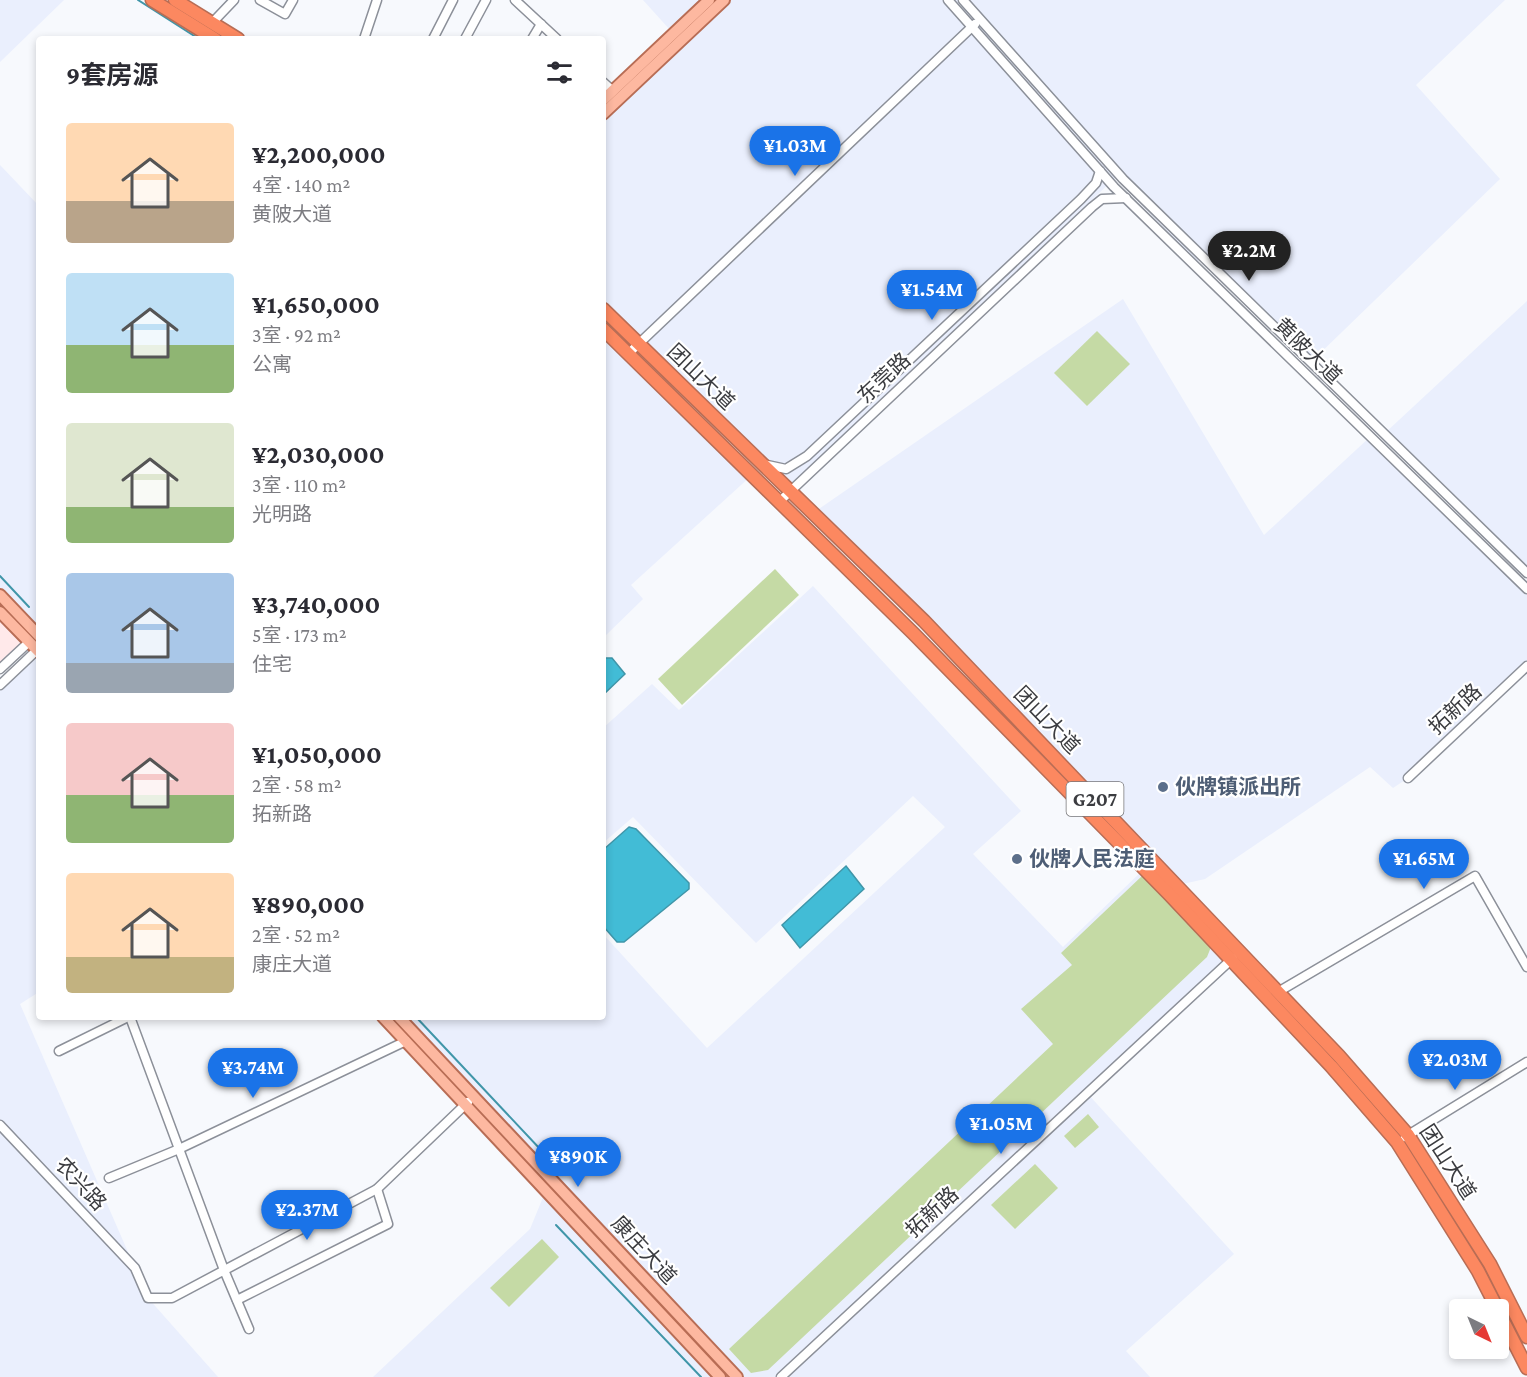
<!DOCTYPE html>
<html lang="zh">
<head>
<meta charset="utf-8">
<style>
	body { margin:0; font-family:"Crimson Pro","Noto Sans SC",serif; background:#f7f7f7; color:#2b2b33; height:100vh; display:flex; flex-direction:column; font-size:22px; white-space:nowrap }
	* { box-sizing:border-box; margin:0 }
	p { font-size:20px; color:#7c7c81 }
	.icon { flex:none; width:33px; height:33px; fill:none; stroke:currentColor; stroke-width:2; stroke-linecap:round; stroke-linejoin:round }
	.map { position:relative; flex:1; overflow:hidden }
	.drawer { position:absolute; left:36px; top:36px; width:570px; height:984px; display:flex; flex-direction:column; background:#fff; border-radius:6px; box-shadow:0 3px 9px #0003 }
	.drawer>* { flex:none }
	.needle { width:39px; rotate:137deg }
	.fabs { position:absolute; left:1449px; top:1299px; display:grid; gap:12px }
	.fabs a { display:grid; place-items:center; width:60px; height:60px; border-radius:6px; background:#fff; box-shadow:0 3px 9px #0003; font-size:30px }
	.price { position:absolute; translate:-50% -51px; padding:0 14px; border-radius:21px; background:#1a73e8; color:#fff; font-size:20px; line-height:39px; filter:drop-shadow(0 2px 3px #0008) }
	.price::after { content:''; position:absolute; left:50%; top:36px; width:18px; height:14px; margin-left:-9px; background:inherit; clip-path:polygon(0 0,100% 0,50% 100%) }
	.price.current { background:#222; color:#fff }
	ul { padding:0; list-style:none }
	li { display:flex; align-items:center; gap:18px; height:150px; padding:0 30px }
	li span { display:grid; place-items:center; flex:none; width:168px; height:120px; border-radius:6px; color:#555 }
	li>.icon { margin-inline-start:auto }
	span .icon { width:72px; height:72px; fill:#fffc; stroke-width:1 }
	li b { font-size:26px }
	h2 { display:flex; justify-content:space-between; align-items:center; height:72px; padding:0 30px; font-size:26px }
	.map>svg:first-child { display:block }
	.commercial { fill:#ffe9ea }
	.built { fill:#eaeffd }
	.green { fill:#c5daa5 }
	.water { fill:#42bcd6; stroke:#4096a9; stroke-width:1.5 }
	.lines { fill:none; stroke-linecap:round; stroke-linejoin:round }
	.stream { stroke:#4096a9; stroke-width:2 }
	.minor-casing { stroke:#8c9099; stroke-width:11 }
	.major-casing { stroke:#b86d55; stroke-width:14 }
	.highway-casing { stroke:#b86d55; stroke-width:15 }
	.minor { stroke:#fff; stroke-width:8 }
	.major { stroke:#fdb8a0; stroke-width:10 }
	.highway { stroke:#fc8860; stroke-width:12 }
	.service-dot { fill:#5c6f8a; stroke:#fff; stroke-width:2 }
	.labels { text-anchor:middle; stroke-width:4.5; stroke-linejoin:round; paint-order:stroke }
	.shield { fill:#fff; stroke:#767679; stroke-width:1.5 }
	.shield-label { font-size:20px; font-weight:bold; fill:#3b3c40 }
	.street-label { font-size:21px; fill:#3b3c40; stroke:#fff }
	.service-label { font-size:21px; font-weight:bold; fill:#4e5e75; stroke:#fff; text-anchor:start }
</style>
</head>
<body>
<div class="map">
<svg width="1527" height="1377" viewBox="0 0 1527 1377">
	<rect width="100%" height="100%" fill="#f7f9fd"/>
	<!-- commercial -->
	<polygon class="commercial" points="0,612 29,642 0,669"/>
	<!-- built -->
	<g class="built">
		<polygon points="0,0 64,0 0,62"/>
		<polygon points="643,0 1505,0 1416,85 1500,179 1311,362 1203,256 1197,262 1115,178 787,488 603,309 603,114 680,41"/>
		<polygon points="0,165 39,206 39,633 0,595"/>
		<polygon points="1123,299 1264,535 1370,437 1527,589 1527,666 1408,778 1393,788 1370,767 1205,879 1178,885 813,513"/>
		<polygon points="1527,301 1527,573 1385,433"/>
		<polygon points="603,329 752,475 631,585 643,599 603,638"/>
		<polygon points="813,586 1021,811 973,854 1063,947 1144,869 1230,960 1087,1093 1234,1254 1126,1351 1150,1377 737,1377 399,1017 603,1017 603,934 707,1048 945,827 913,796 756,943 633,817 603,843 603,728 652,684 679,710"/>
		<polygon points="39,652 39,992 20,1004 148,1298 218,1377 0,1377 0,685"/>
		<polygon points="546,1190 720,1377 373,1377 530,1229"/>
	</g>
	<!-- green -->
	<g class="green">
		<polygon points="1097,331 1130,364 1087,406 1054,373"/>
		<polygon points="775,569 799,595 682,705 658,679"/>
		<polygon points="1143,875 1211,947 1207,957 768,1370 751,1373 729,1349 1053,1044 1021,1009 1072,965 1061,953"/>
		<polygon points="1088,1114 1099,1127 1075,1148 1064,1136"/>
		<polygon points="1035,1164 1058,1188 1015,1229 991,1205"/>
		<polygon points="542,1239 559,1257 509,1307 490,1288"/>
	</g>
	<!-- water -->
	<g class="water">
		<polygon points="603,658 612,658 625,674 603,695"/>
		<polygon points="629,827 636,829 689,883 689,889 624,942 617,942 603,926 603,850"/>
		<polygon points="846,866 864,889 800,948 782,925"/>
	</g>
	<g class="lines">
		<!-- stream -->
		<g class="stream">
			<polyline points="138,0 199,39"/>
			<polyline points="0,576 29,607"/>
			<polyline points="416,1017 541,1150"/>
			<polyline points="556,1225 701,1377"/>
		</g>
		<defs>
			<g id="minor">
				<polyline points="260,0 285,14 293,0"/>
				<polyline points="515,0 557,39"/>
				<polyline points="948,0 1114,187 1527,589"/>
				<polyline points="963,0 1123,179 1527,573"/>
				<polyline points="212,23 234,0"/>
				<polyline points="364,39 377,0"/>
				<polyline points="433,39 453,0"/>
				<polyline points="465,39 486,0"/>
				<polyline points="532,39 541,24"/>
				<polyline points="603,82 613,91"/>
				<polyline points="628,354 975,24"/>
				<polyline points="763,464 786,469 807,456 1081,199 1096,183 1100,171"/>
				<polyline points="779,502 1092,207 1102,199 1126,198"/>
				<polyline points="0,669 29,642"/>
				<polyline points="0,685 37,650"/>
				<polyline points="1408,778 1527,666"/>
				<polyline points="1278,992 1475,876 1527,967"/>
				<polyline points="130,1017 224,1270 249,1329"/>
				<polyline points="59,1051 128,1017"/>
				<polyline points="0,1125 135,1268 148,1298 172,1298 377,1189 468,1102"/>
				<polyline points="1405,1137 1527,1062"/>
				<polyline points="109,1178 179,1149 406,1041"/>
				<polyline points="237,1300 388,1224 377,1189"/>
				<polyline points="781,1377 1233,958"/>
			</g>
			<g id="major">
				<polyline points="603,100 709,0"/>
				<polyline points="603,114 724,0"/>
				<polyline points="0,595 39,636"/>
				<polyline points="0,612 39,652"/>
				<polyline points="383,1017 720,1377"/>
				<polyline points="399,1017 737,1377"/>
			</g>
			<g id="highway">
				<polyline points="152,0 215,39"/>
				<polyline points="175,0 238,39"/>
				<polyline points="603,309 924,621 1339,1056 1408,1135 1490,1264 1527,1337"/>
				<polyline points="603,329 913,633 1169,894 1331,1066 1397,1142 1478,1271 1498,1310"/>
				<polyline points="1498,1311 1527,1368"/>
			</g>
		</defs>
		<!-- minor casing -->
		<use href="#minor" class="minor-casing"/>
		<!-- major casing -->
		<use href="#major" class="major-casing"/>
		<!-- highway casing -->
		<use href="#highway" class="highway-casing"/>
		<!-- minor -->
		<use href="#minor" class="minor"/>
		<!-- major -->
		<use href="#major" class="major"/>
		<!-- highway -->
		<use href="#highway" class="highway"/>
	</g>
	<!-- markers -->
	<g class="service-dot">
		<circle cx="1163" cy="787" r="6"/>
		<circle cx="1017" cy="859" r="6"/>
	</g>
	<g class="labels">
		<!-- shield labels -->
		<rect class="shield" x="1066.5" y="782" width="57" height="34" rx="4.5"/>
		<g class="shield-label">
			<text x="1095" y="806">G207</text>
		</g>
		<!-- street labels -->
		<g class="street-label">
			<text transform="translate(1308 351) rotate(44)" y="7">黄陂大道</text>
			<text transform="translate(701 377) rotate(44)" y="7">团山大道</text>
			<text transform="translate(884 378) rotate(-43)" y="7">东莞路</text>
			<text transform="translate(1455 709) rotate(-43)" y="7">拓新路</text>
			<text transform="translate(1047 720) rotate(46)" y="7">团山大道</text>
			<text transform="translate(1448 1162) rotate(57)" y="7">团山大道</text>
			<text transform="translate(81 1184) rotate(47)" y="7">农兴路</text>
			<text transform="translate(932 1212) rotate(-43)" y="7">拓新路</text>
			<text transform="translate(644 1250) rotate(47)" y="7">康庄大道</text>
		</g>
		<!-- service labels -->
		<g class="service-label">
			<text x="1175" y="794">伙牌镇派出所</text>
			<text x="1029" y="866">伙牌人民法庭</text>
		</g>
	</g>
</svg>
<div class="fabs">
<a><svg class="needle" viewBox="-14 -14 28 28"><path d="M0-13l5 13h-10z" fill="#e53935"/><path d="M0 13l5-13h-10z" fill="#7c7c81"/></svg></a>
</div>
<b class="price" style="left:795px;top:177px">¥1.03M</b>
<b class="price current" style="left:1249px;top:282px">¥2.2M</b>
<b class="price" style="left:932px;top:321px">¥1.54M</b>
<b class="price" style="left:1424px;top:890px">¥1.65M</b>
<b class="price" style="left:1455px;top:1091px">¥2.03M</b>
<b class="price" style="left:253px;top:1099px">¥3.74M</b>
<b class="price" style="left:1001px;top:1155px">¥1.05M</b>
<b class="price" style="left:578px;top:1188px">¥890K</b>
<b class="price" style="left:307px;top:1241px">¥2.37M</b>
<section class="drawer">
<h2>9套房源<svg class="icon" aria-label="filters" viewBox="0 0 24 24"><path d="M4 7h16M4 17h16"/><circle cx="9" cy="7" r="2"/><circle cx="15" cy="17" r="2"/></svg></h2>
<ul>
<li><span style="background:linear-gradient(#ffd9b3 65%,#b9a48a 0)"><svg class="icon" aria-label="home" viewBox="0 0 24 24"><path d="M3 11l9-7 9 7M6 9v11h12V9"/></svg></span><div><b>¥2,200,000</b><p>4室 · 140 m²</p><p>黄陂大道</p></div></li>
<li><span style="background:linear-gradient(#bfe0f5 60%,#8fb573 0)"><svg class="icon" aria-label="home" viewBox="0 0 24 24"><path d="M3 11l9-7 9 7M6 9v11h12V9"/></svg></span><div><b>¥1,650,000</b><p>3室 · 92 m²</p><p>公寓</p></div></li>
<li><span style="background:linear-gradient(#dfe7d0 70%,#8fb573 0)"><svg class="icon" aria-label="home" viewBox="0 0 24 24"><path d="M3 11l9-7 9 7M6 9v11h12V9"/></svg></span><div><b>¥2,030,000</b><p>3室 · 110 m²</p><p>光明路</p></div></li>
<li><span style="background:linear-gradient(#a9c7e8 75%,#9aa5b1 0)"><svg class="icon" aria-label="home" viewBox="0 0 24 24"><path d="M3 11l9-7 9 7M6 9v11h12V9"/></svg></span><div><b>¥3,740,000</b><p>5室 · 173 m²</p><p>住宅</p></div></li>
<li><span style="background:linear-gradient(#f6c9c9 60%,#8fb573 0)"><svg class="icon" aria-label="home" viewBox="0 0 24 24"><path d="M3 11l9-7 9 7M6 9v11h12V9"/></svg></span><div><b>¥1,050,000</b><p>2室 · 58 m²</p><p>拓新路</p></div></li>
<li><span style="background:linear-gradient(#ffd9b3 70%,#c2b280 0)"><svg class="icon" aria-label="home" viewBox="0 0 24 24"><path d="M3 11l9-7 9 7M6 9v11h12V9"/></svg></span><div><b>¥890,000</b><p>2室 · 52 m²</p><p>康庄大道</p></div></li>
</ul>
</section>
</div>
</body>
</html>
